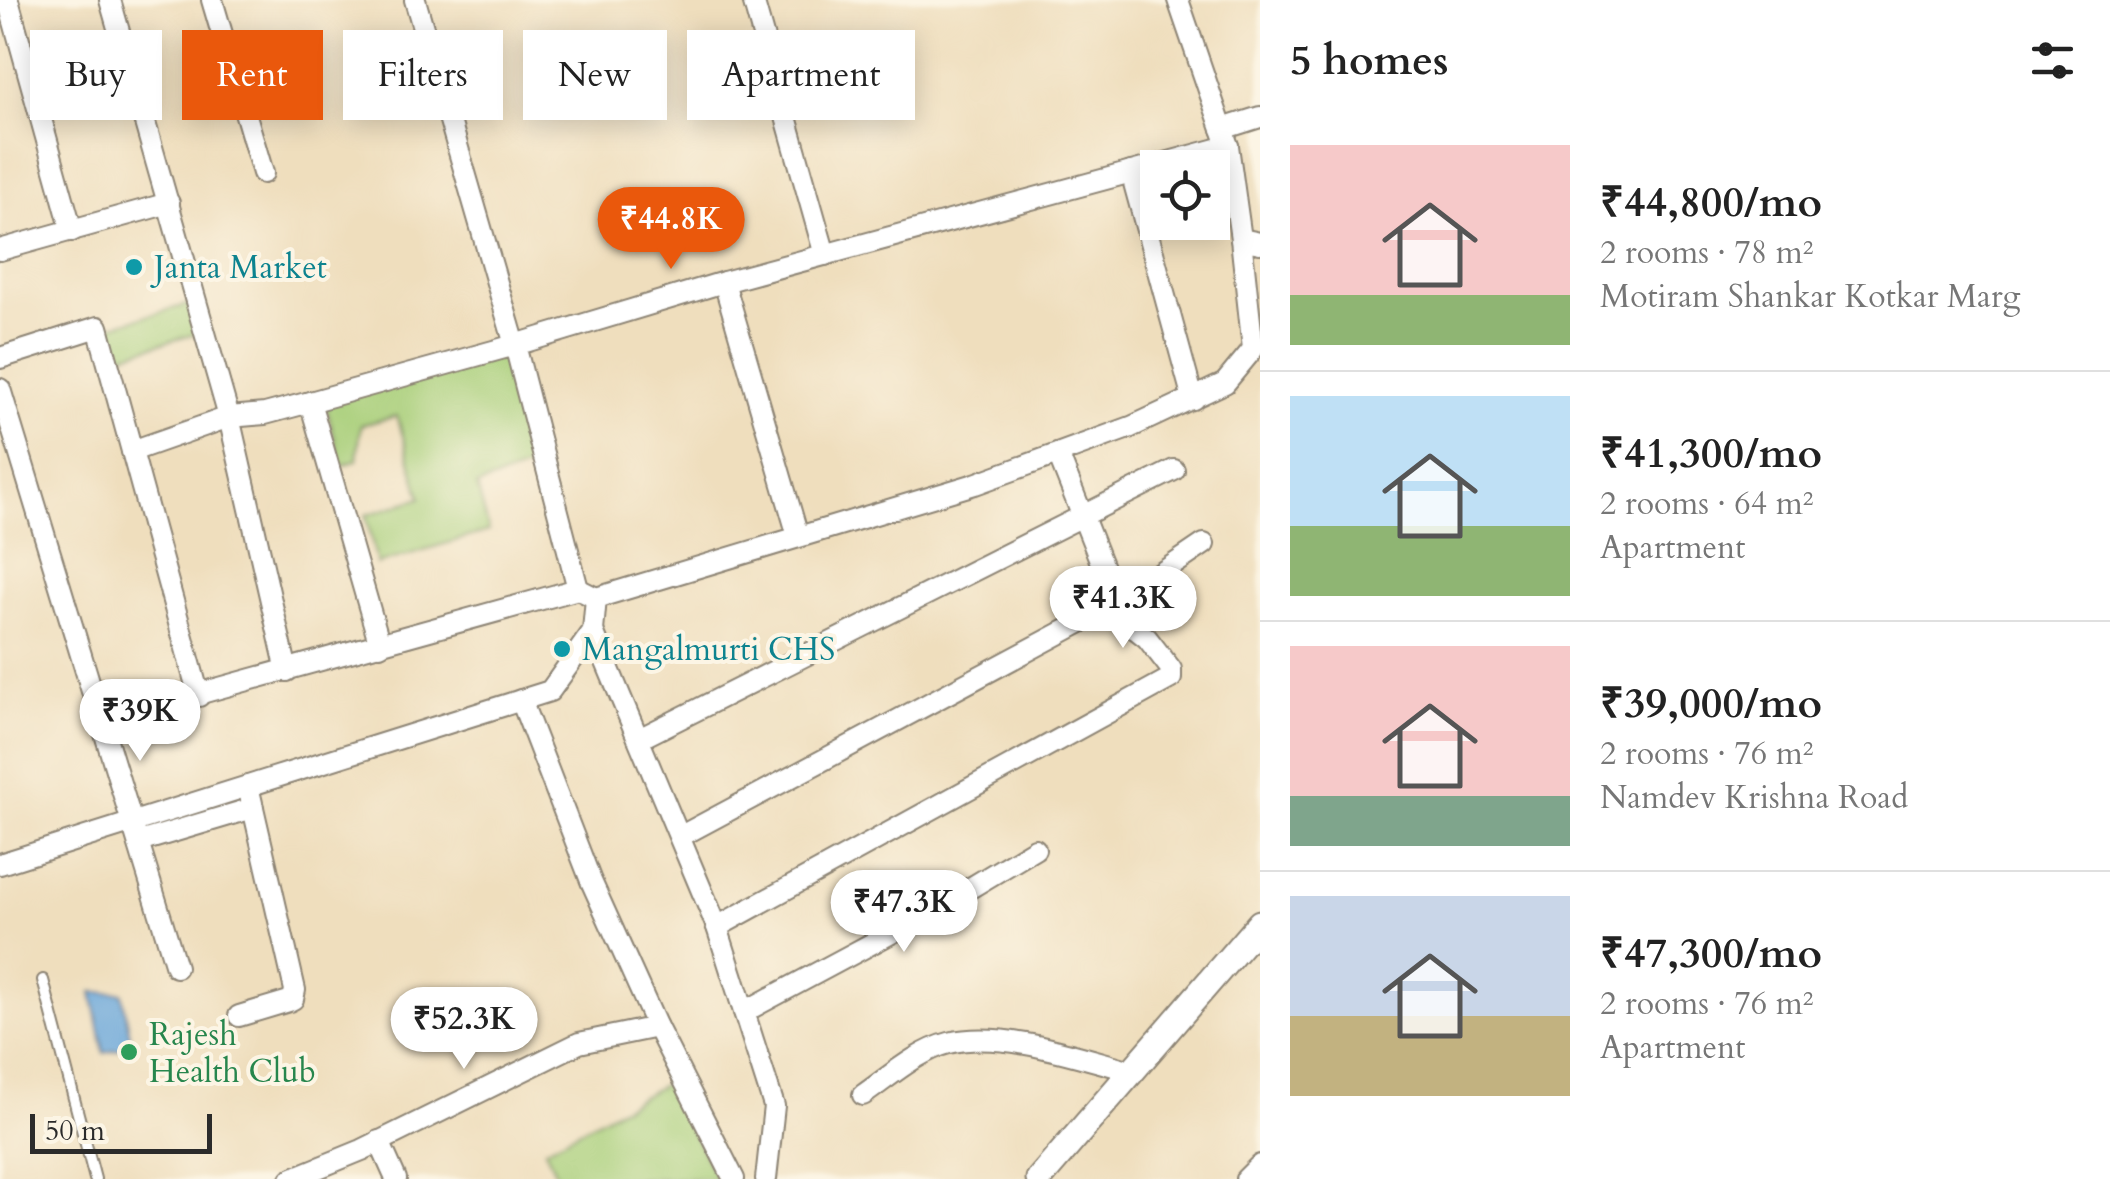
<!DOCTYPE html>
<html lang="en">
<head>
<meta charset="utf-8">
<style>
	body { margin:0; font-family:Cardo,serif; background:#f2f2f2; color:#222; height:100vh; display:flex; flex-direction:column; font-size:38px; white-space:nowrap }
	* { box-sizing:border-box; margin:0 }
	p { font-size:32px; color:#767676 }
	.icon { flex:none; width:55px; height:55px; fill:none; stroke:currentColor; stroke-width:2; stroke-linecap:round; stroke-linejoin:round }
	.map { position:relative; flex:1; overflow:hidden }
	.side { display:flex; flex-direction:column; background:#fff; width:850px }
	.side>* { flex:none }
	.hud { position:absolute; left:30px; top:30px; width:950px; height:90px; display:flex; gap:20px }
	.controls { position:absolute; left:1140px; top:150px; display:grid; gap:20px }
	.controls a { display:grid; place-items:center; width:90px; height:90px; border-radius:0px; background:#fff; box-shadow:0 5px 25px #0003; font-size:50px }
	.scale { position:absolute; left:30px; bottom:25px; width:182px; box-sizing:border-box; padding-left:10px; border:5px solid #2b2b2b; border-top:0; font-size:28px; line-height:35px; white-space:nowrap; color:#2b2b2b; -webkit-text-stroke:8px #fcf5e5; paint-order:stroke }
	.price { position:absolute; translate:-50% -85px; padding:0 22px; border-radius:35px; background:#fff; color:#222; font-size:32px; line-height:65px; filter:drop-shadow(0 2px 5px #0008) }
	.price::after { content:''; position:absolute; left:50%; top:60px; width:30px; height:22px; margin-left:-15px; background:inherit; clip-path:polygon(0 0,100% 0,50% 100%) }
	.price.active { background:#ea580c; color:#fff }
	ul { padding:0; list-style:none }
	li { display:flex; align-items:center; gap:30px; height:250px; padding:0 30px }
	li+li { border-top:2px solid #e0e0e0 }
	li span { display:grid; place-items:center; flex:none; width:280px; height:200px; border-radius:0px; color:#555 }
	li>.icon { margin-inline-start:auto }
	span .icon { width:120px; height:120px; fill:#fffc; stroke-width:1 }
	li b { font-size:42px }
	h2 { display:flex; justify-content:space-between; align-items:center; height:120px; padding:0 30px; font-size:42px }
	.tag { padding:0 35px; border-radius:0px; background:#fff; box-shadow:0 5px 25px #0003; font-size:35px; line-height:90px }
	.tag.active { background:#ea580c; color:#fff }
	main { display:flex; flex:1; min-height:0 }
	.map>svg:first-child { display:block }
	.green { fill:#a9cf7a; stroke:#6a7d52; stroke-width:2.5 }
	.water { fill:#68a5d9; stroke:#4a6882; stroke-width:2.5 }
	.lines { fill:none; stroke-linecap:round; stroke-linejoin:round }
	.service-casing { stroke:#8d8474; stroke-width:14 }
	.minor-casing { stroke:#8d8474; stroke-width:24 }
	.tertiary-casing { stroke:#8d8474; stroke-width:29 }
	.service { stroke:#fff; stroke-width:10 }
	.minor { stroke:#fff; stroke-width:20 }
	.tertiary { stroke:#fff; stroke-width:25 }
	.culture-dot { fill:#0f9aa8; stroke:#fcf5e5; stroke-width:4 }
	.leisure-dot { fill:#2e9e5b; stroke:#fcf5e5; stroke-width:4 }
	.labels { text-anchor:middle; stroke-width:8; stroke-linejoin:round; paint-order:stroke }
	.culture-label { font-size:32px; fill:#0d838f; stroke:#fcf5e5; text-anchor:start }
	.leisure-label { font-size:32px; fill:#27864d; stroke:#fcf5e5; text-anchor:start }
</style>
</head>
<body>
<main>
<div class="map">
<svg width="1260" height="1179" viewBox="0 0 1260 1179">
	<rect width="100%" height="100%" fill="#fcf5e5"/>
	<filter id="ink" filterUnits="userSpaceOnUse"><feTurbulence type="fractalNoise" baseFrequency=".01" numOctaves="2"/><feDisplacementMap in="SourceGraphic" scale="20" xChannelSelector="R" yChannelSelector="G"/><feConvolveMatrix kernelMatrix="1 2 1 2 8 2 1 2 1" color-interpolation-filters="sRGB"/></filter>
	<filter id="wash" filterUnits="userSpaceOnUse"><feTurbulence type="fractalNoise" baseFrequency=".0048" numOctaves="4" result="noise"/><feDisplacementMap in="SourceGraphic" scale="40" xChannelSelector="R" yChannelSelector="G"/><feGaussianBlur stdDeviation="2.25" result="paint"/><feColorMatrix in="noise" values="0 0 0 0 0 0 0 0 0 0 0 0 0 0 0 0 0 1.4 0 .05"/><feComposite in="paint" operator="in"/></filter>
	<g filter="url(#wash)">
		<rect width="100%" height="100%" fill="#efdebd"/>
		<!-- green -->
		<g class="green">
			<polygon points="190,304 199,333 115,357 106,327"/>
			<polygon points="510,353 539,463 477,486 489,531 377,564 366,515 421,498 397,416 361,425 357,460 342,466 325,403"/>
			<polygon points="667,1083 717,1179 558,1179 545,1149"/>
		</g>
		<!-- water -->
		<polygon class="water" points="92,992 122,993 132,1046 104,1053"/>
	</g>
	<g filter="url(#ink)">
		<g class="lines">
			<defs>
				<polyline id="service" points="43,980 95,1179"/>
				<g id="minor">
					<polyline points="8,0 72,231"/>
					<polyline points="110,0 229,417 287,671"/>
					<polyline points="212,0 263,173"/>
					<polyline points="415,0 515,345 578,589"/>
					<polyline points="753,0 825,255"/>
					<polyline points="1178,0 1228,146 1241,239"/>
					<polyline points="1222,129 1260,117"/>
					<polyline points="1131,172 1193,399"/>
					<polyline points="0,250 169,203"/>
					<polyline points="724,282 798,536"/>
					<polyline points="0,358 98,327 199,696"/>
					<polyline points="0,389 176,967"/>
					<polyline points="310,402 380,645"/>
					<polyline points="132,451 229,417 265,414 310,402 515,345 724,282 1228,146"/>
					<polyline points="593,631 717,927 774,1106 766,1179"/>
					<polyline points="521,700 591,881 657,1027 734,1179"/>
					<polyline points="100,721 578,589 596,598 975,484 1131,427 1225,383 1253,349 1241,239 1260,243"/>
					<polyline points="639,739 1174,470"/>
					<polyline points="681,836 1117,603 1204,544"/>
					<polyline points="139,842 253,808"/>
					<polyline points="0,864 550,691 593,631 596,598"/>
					<polyline points="717,927 1171,678 1171,669 1147,638 1133,627 1117,603 1058,454"/>
					<polyline points="744,1012 927,914 1035,849"/>
					<polyline points="239,1016 289,1001 293,999 295,990 248,786"/>
					<path d="M863,1095C889,1077 918,1051 949,1043C1003,1030 1079,1057 1132,1071"/>
					<polyline points="379,1141 396,1179"/>
					<polyline points="291,1179 362,1150 579,1043 657,1027"/>
					<polyline points="1246,1179 1260,1165"/>
				</g>
				<polyline id="tertiary" points="1039,1179 1260,923"/>
			</defs>
			<!-- service casing -->
			<use href="#service" class="service-casing"/>
			<!-- minor casing -->
			<use href="#minor" class="minor-casing"/>
			<!-- tertiary casing -->
			<use href="#tertiary" class="tertiary-casing"/>
			<!-- service -->
			<use href="#service" class="service"/>
			<!-- minor -->
			<use href="#minor" class="minor"/>
			<!-- tertiary -->
			<use href="#tertiary" class="tertiary"/>
		</g>
	</g>
	<!-- markers -->
	<g class="culture-dot">
		<circle cx="134" cy="267" r="10"/>
		<circle cx="562" cy="649" r="10"/>
	</g>
	<circle class="leisure-dot" cx="129" cy="1052" r="10"/>
	<g class="labels">
		<!-- culture labels -->
		<g class="culture-label">
			<text x="154" y="278">Janta Market</text>
			<text x="582" y="660">Mangalmurti CHS</text>
		</g>
		<!-- leisure labels -->
		<g class="leisure-label">
			<text x="149" y="1045">Rajesh<tspan x="149" dy="37">Health Club</tspan></text>
		</g>
	</g>
</svg>
<div class="controls">
<a><svg class="icon" aria-label="locate" viewBox="0 0 24 24"><circle cx="12" cy="12" r="6"/><path d="M12 2v4M12 18v4M2 12h4M18 12h4"/></svg></a>
</div>
<div class="scale">50 m</div>
<b class="price active" style="left:671px;top:272px">₹44.8K</b>
<b class="price" style="left:1123px;top:651px">₹41.3K</b>
<b class="price" style="left:140px;top:764px">₹39K</b>
<b class="price" style="left:904px;top:955px">₹47.3K</b>
<b class="price" style="left:464px;top:1072px">₹52.3K</b>
<div class="hud">
<a class="tag">Buy</a>
<a class="tag active">Rent</a>
<a class="tag">Filters</a>
<a class="tag">New</a>
<a class="tag">Apartment</a>
</div>
</div>
<section class="side">
<h2>5 homes<svg class="icon" aria-label="filters" viewBox="0 0 24 24"><path d="M4 7h16M4 17h16"/><circle cx="9" cy="7" r="2"/><circle cx="15" cy="17" r="2"/></svg></h2>
<ul>
<li><span style="background:linear-gradient(#f6c9c9 75%,#8fb573 0)"><svg class="icon" aria-label="home" viewBox="0 0 24 24"><path d="M3 11l9-7 9 7M6 9v11h12V9"/></svg></span><div><b>₹44,800/mo</b><p>2 rooms · 78 m²</p><p>Motiram Shankar Kotkar Marg</p></div></li>
<li><span style="background:linear-gradient(#bfe0f5 65%,#8fb573 0)"><svg class="icon" aria-label="home" viewBox="0 0 24 24"><path d="M3 11l9-7 9 7M6 9v11h12V9"/></svg></span><div><b>₹41,300/mo</b><p>2 rooms · 64 m²</p><p>Apartment</p></div></li>
<li><span style="background:linear-gradient(#f6c9c9 75%,#7fa58c 0)"><svg class="icon" aria-label="home" viewBox="0 0 24 24"><path d="M3 11l9-7 9 7M6 9v11h12V9"/></svg></span><div><b>₹39,000/mo</b><p>2 rooms · 76 m²</p><p>Namdev Krishna Road</p></div></li>
<li><span style="background:linear-gradient(#c9d6e8 60%,#c2b280 0)"><svg class="icon" aria-label="home" viewBox="0 0 24 24"><path d="M3 11l9-7 9 7M6 9v11h12V9"/></svg></span><div><b>₹47,300/mo</b><p>2 rooms · 76 m²</p><p>Apartment</p></div></li>
</ul>
</section>
</main>
</body>
</html>
